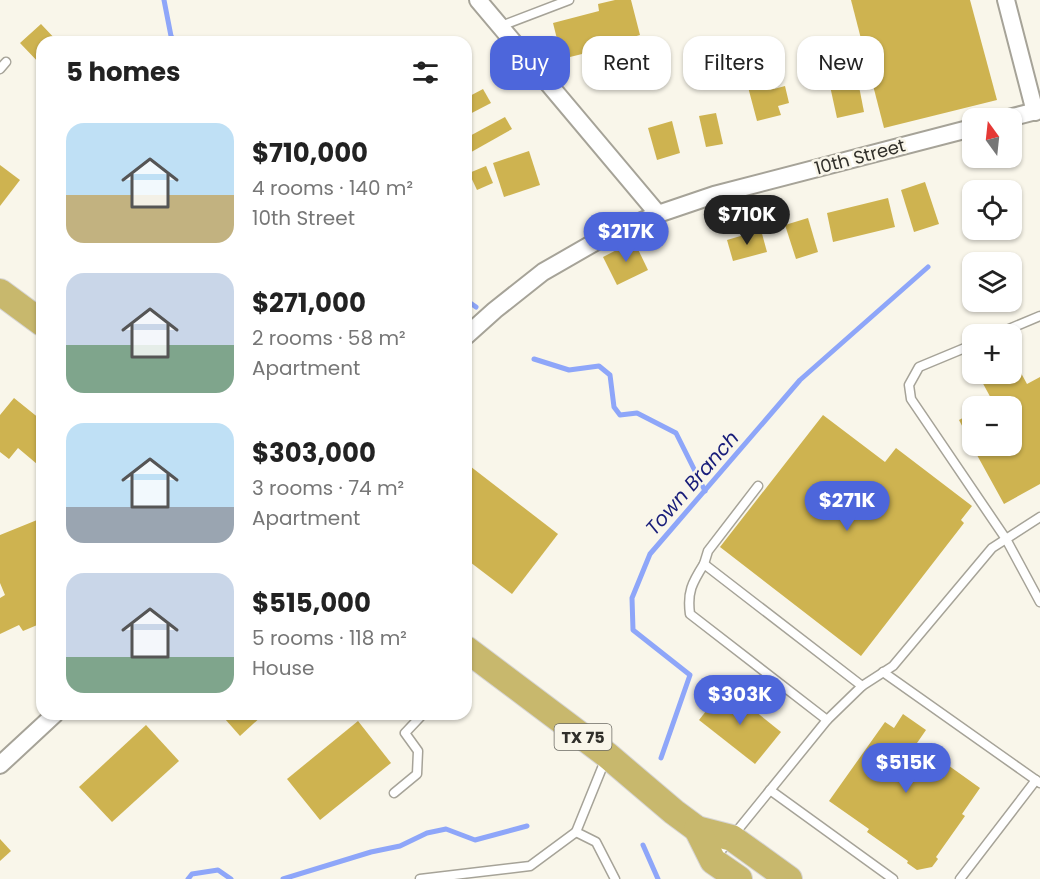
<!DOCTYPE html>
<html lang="en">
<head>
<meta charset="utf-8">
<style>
	body { margin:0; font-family:Poppins,sans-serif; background:#f6f6f6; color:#222; height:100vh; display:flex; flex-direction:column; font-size:22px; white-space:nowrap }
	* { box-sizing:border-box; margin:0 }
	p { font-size:20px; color:#767676 }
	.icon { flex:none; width:33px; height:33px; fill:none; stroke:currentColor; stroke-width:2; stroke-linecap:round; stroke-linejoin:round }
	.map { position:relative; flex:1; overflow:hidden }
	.side { position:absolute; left:36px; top:36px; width:436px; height:684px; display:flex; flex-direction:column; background:#fff; border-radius:18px; box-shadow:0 2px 4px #0004 }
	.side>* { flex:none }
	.top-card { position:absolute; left:490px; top:36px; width:459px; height:54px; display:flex; gap:12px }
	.needle { width:39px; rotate:345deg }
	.controls { position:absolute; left:962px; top:108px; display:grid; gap:12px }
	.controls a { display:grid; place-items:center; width:60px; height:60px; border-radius:12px; background:#fff; box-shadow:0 2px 4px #0004; font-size:30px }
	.price { position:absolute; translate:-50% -51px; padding:0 14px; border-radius:21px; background:#4d66db; color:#fff; font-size:20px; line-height:39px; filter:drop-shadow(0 2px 3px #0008) }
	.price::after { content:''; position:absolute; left:50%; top:36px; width:18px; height:14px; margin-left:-9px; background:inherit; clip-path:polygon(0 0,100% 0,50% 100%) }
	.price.on { background:#222; color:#fff }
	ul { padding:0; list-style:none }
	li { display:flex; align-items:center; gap:18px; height:150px; padding:0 30px }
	li span { display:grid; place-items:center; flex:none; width:168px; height:120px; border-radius:18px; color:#555 }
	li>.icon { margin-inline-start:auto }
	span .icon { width:72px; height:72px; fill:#fffc; stroke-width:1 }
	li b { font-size:26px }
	h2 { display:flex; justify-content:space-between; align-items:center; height:72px; padding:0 30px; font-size:26px }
	.tag { padding:0 21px; border-radius:18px; background:#fff; box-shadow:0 2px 4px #0004; font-size:21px; line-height:54px }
	.tag.on { background:#4d66db; color:#fff }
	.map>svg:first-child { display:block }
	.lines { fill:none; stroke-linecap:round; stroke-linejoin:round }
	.stream { stroke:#8ea6f9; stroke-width:5 }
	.building { fill:#ceb350 }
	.service-casing { stroke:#a6a398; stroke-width:11 }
	.minor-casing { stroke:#a6a398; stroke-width:20 }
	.primary-casing { stroke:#d6d5d4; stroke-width:28 }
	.service { stroke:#fff; stroke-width:8 }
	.minor { stroke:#fff; stroke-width:16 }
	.primary { stroke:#c8b86d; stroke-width:26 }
	.labels { text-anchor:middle; stroke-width:5; stroke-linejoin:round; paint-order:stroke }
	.shield { fill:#f9f6ea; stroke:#6c6b64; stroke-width:1.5 }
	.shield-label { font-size:16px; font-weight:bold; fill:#302f2a }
	.street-label { font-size:18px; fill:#302f2a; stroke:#f9f6ea }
	.water-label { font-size:20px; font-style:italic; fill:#171c79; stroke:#f9f6ea }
</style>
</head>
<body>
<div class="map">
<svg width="1040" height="879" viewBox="0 0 1040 879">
	<rect width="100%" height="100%" fill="#f9f6ea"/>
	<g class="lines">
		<!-- stream -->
		<g class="stream">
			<polyline points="164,0 171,36 176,42"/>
			<polyline points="466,300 476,307"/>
			<polyline points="534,359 569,370 599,366 610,375 614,407 620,415 637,413 676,433 705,491"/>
			<polyline points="661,758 690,675 633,630 632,598 650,554 800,380 928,267"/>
			<polyline points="643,845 658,879"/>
			<polyline points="188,879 192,874 218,870 231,879"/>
			<polyline points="283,879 371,852 400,846 427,833 446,829 475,840 527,826"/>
		</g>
	</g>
	<!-- building -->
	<g class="building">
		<polygon points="615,0 631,0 640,35 630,38 632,47 603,54 602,49 562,59 553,23 599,11 598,4"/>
		<polygon points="851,0 970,0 997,100 884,128"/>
		<polygon points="41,24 58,42 42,42 42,66 20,43"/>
		<polygon points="856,71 864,112 837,118 828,77"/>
		<polygon points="772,82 774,89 785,86 789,103 778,106 781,115 757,121 748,87"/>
		<polygon points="483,89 491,103 466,116 466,98"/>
		<polygon points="716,113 723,144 706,147 699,116"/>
		<polygon points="505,117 512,129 466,155 466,138"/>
		<polygon points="672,121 680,153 657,160 648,128"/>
		<polygon points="529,151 540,185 504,197 493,163"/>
		<polygon points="0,165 20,180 0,206"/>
		<polygon points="486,166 493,183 477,190 469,173"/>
		<polygon points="925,182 939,224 914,232 901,190"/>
		<polygon points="888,198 895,227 833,242 827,213"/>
		<polygon points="808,218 818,252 796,259 785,225"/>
		<polygon points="761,230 767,252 733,261 727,240"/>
		<polygon points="634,241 648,270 617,285 603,257"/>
		<polygon points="1014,360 1027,384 1040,377 1040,484 1004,504 972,446 1011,446 1011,406 985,406 993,402 980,378 989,374 1011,374 1011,362"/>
		<polygon points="14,398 40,419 36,424 42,429 42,457 37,464 18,448 9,459 0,452 0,415"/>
		<polygon points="972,413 972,445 959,420"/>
		<polygon points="823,415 885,462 896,448 972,506 961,520 964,523 861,656 720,547"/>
		<polygon points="466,463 558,534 512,594 466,559"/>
		<polygon points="42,518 42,623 23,631 19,625 0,634 0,598 5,595 0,583 0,535"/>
		<polygon points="725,687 781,732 755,764 699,720"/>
		<polygon points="230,714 264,714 240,736 225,719"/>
		<polygon points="903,714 926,730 917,743 980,788 962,814 965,816 936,857 938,859 932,867 917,870 907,863 908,861 867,832 869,829 829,801 885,722 894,728"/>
		<polygon points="358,721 391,763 320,820 287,779"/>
		<polygon points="146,725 179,761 112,822 79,787"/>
		<polygon points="0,839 11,851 0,861"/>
	</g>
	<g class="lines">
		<defs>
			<g id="service">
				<polyline points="501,26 569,0"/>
				<polyline points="0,69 6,62"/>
				<polyline points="997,334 1040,316"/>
				<polyline points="972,345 919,367 909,385 911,399 1006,539 1040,602"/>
				<polyline points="704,564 708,551 758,486"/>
				<polyline points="883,672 1040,783"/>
				<path d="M827,720L690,614C687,592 692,583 704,564L862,686"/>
				<polyline points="606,758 576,832 596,842 615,879"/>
				<polyline points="770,790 893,879"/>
				<polyline points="394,793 417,774 418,751 405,733 423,714"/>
				<polyline points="715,858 827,720 862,686 893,666 992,548 1040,517"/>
				<polyline points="420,879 530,866 576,832"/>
				<polyline points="960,879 1036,780"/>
			</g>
			<g id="minor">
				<polyline points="478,0 658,214"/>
				<polyline points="1006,0 1035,112"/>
				<polyline points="1009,118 1040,110"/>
				<polyline points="466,336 495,310 543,272 597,241 658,214 714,195 972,128"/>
				<polyline points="0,765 55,714"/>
			</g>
			<g id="primary">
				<polyline points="0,292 42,323"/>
				<polyline points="466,649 607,755 674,812 697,829 732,838 789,879"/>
				<polyline points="697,829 713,861 739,879"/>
			</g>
		</defs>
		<!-- service casing -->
		<use href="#service" class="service-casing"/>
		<!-- minor casing -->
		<use href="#minor" class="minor-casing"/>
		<!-- primary casing -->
		<use href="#primary" class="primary-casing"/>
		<!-- service -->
		<use href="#service" class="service"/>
		<!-- minor -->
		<use href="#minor" class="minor"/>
		<!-- primary -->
		<use href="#primary" class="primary"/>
	</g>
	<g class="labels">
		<!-- shield labels -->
		<rect class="shield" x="554.5" y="724" width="57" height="26" rx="4.5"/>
		<g class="shield-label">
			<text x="583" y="743">TX 75</text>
		</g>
		<!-- street labels -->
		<g class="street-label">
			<text transform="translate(860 157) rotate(-15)" y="6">10th Street</text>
		</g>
		<!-- water labels -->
		<g class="water-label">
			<text transform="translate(692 483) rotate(-49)" y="7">Town Branch</text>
		</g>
	</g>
</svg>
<div class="controls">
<a><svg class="needle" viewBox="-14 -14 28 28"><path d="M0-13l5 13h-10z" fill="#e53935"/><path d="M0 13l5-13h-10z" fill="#767676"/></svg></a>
<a><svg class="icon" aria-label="locate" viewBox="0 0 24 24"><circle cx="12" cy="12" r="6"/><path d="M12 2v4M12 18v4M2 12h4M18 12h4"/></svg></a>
<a><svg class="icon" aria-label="layers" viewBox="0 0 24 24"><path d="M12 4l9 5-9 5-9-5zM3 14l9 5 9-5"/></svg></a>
<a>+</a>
<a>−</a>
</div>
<b class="price on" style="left:747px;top:246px">$710K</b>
<b class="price" style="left:626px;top:263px">$217K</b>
<b class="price" style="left:847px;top:532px">$271K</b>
<b class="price" style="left:740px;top:726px">$303K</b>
<b class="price" style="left:906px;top:794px">$515K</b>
<div class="top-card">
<a class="tag on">Buy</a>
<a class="tag">Rent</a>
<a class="tag">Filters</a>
<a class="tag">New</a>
</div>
<section class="side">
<h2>5 homes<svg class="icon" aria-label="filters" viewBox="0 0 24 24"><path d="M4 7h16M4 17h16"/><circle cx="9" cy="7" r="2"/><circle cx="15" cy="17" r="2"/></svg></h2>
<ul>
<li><span style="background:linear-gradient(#bfe0f5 60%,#c2b280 0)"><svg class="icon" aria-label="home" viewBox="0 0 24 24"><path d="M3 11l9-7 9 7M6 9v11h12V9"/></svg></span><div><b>$710,000</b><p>4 rooms · 140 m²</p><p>10th Street</p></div></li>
<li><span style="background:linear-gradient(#c9d6e8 60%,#7fa58c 0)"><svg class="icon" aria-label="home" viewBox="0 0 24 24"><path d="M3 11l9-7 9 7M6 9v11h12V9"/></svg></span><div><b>$271,000</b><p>2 rooms · 58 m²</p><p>Apartment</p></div></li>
<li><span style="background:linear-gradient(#bfe0f5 70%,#9aa5b1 0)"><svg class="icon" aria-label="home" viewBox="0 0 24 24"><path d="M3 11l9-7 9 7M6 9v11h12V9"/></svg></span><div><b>$303,000</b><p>3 rooms · 74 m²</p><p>Apartment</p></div></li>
<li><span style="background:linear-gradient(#c9d6e8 70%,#7fa58c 0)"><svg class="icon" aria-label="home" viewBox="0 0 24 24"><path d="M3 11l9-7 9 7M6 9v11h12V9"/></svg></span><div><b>$515,000</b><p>5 rooms · 118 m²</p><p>House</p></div></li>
</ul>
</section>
</div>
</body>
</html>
